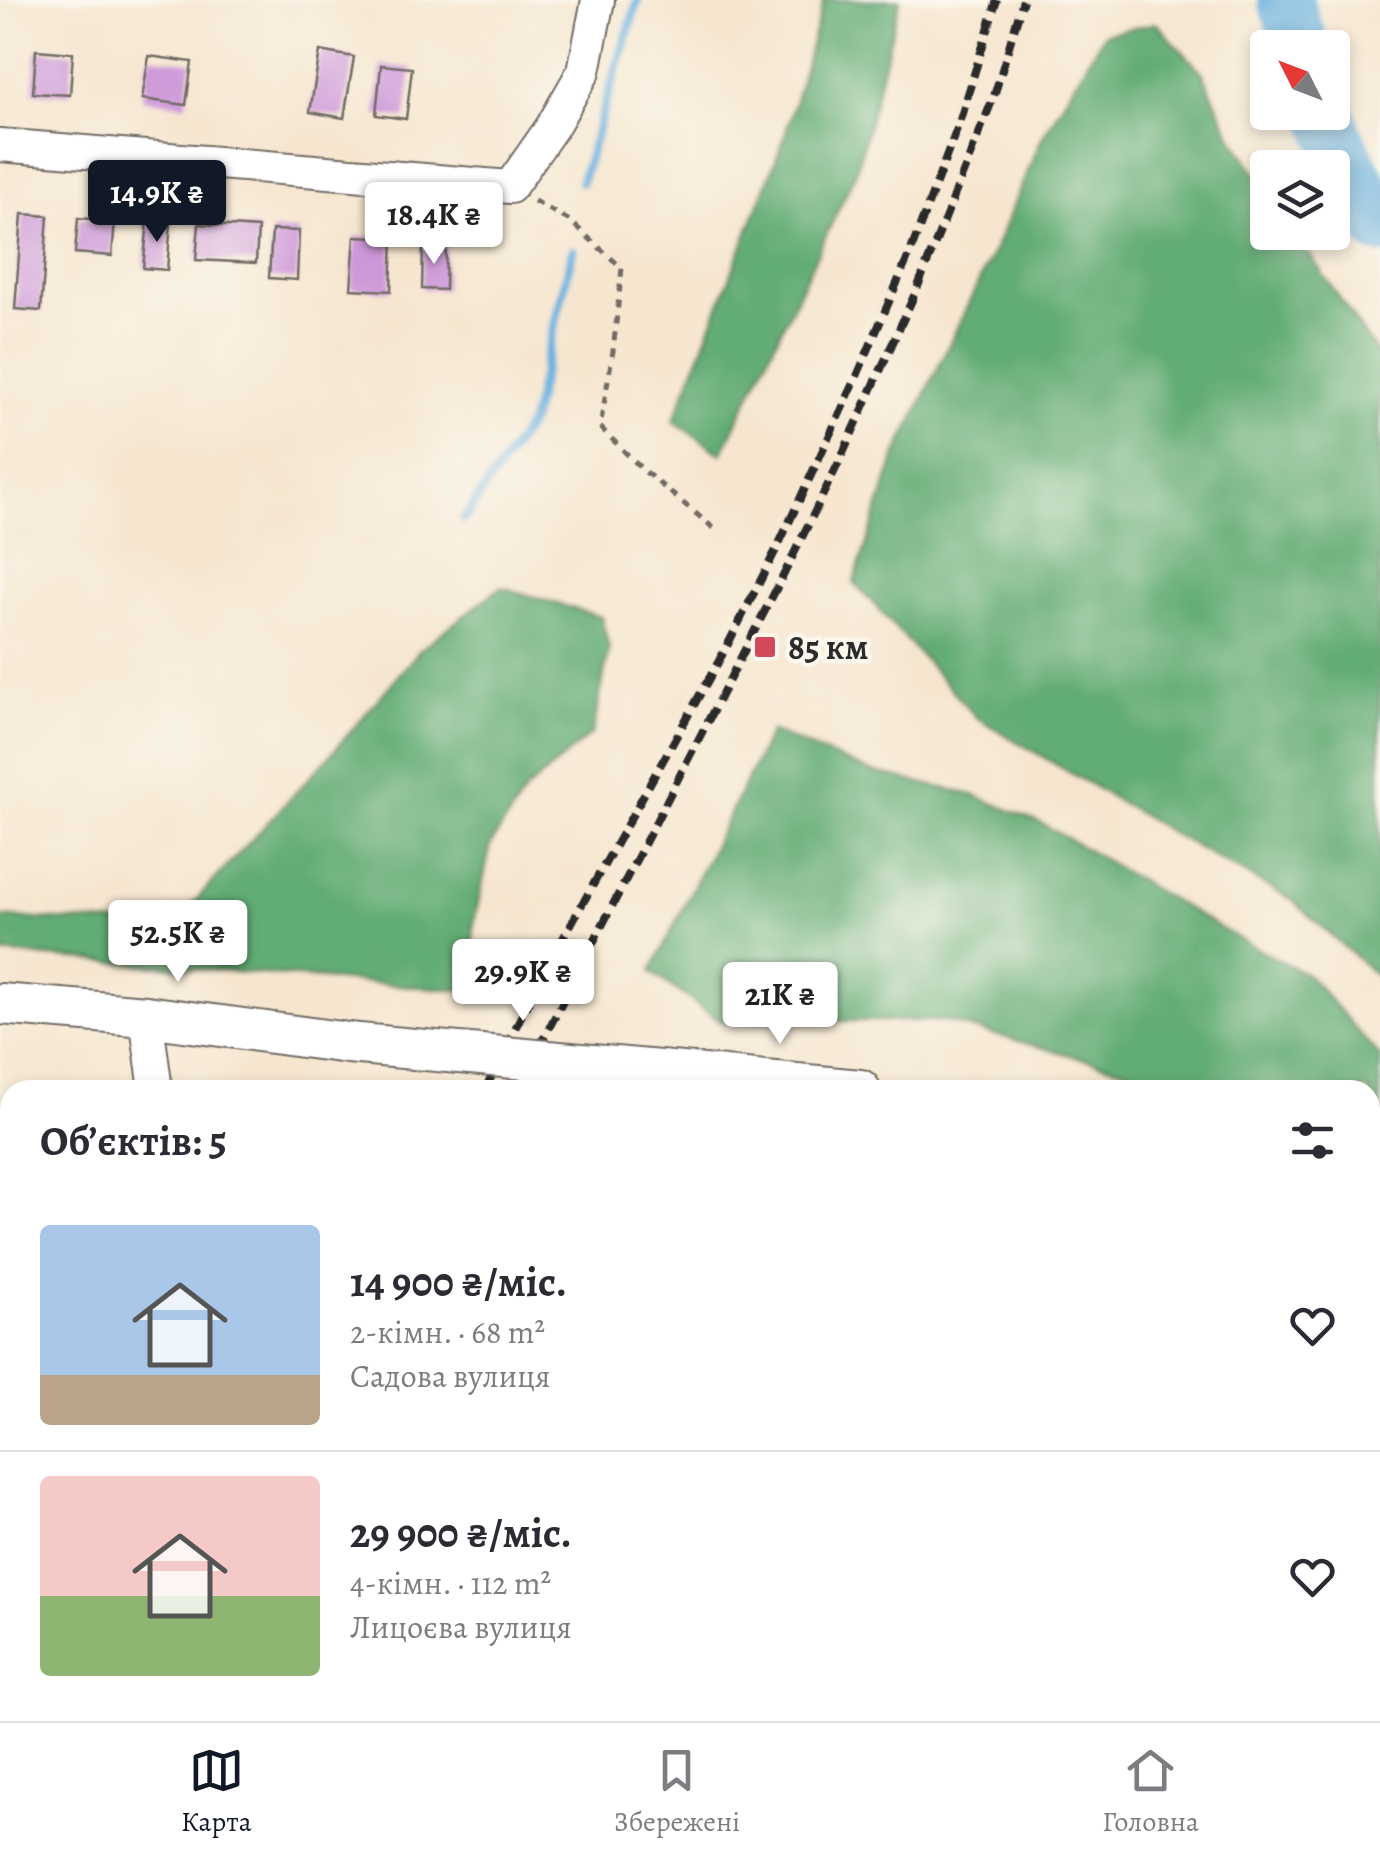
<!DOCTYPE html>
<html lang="uk">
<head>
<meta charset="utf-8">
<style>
	body { margin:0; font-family:Alegreya,serif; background:#f2f2f3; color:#2b2b33; height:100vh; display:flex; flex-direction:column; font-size:38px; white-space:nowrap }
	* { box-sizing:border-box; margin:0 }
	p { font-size:32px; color:#7c7c81 }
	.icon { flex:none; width:55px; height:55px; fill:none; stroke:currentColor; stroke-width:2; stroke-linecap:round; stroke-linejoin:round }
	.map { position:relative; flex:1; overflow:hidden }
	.sheet { position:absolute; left:0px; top:1080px; width:1380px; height:642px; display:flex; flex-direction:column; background:#fff; border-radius:30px 30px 0 0; box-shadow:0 5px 15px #0003 }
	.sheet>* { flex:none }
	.needle { width:65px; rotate:312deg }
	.controls { position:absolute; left:1250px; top:30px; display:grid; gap:20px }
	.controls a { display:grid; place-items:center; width:100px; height:100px; border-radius:10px; background:#fff; box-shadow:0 5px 15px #0003; font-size:50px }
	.price { position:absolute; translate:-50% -85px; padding:0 22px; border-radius:10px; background:#fff; color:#222; font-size:32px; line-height:65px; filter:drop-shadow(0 2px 5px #0008) }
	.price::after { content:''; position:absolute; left:50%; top:60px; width:30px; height:22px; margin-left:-15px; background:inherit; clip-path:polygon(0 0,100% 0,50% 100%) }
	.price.on { background:#111827; color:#fff }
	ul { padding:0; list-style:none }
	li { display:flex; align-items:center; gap:30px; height:250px; padding:0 40px }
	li+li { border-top:2px solid #e1e1e2 }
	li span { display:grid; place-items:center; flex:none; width:280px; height:200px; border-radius:10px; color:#555 }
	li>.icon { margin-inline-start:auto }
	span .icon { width:120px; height:120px; fill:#fffc; stroke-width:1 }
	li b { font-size:42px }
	h2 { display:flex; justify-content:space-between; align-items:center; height:120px; padding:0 40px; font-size:42px }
	.tabs { display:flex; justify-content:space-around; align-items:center; height:140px; border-top:2px solid #e1e1e2; background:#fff; font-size:28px; color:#7c7c81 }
	.tabs a { display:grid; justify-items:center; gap:5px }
	.tabs .on { color:#111827 }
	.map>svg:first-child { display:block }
	.green { fill:#79c787; stroke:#527959; stroke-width:2.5 }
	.forest { fill:#62ac74; stroke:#466c50; stroke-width:2.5 }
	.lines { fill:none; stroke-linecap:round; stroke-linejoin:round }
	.stream { stroke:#66afde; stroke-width:9 }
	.river { stroke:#66afde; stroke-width:55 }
	.building { fill:#cd98d9 }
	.minor-casing { stroke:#726c65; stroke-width:36 }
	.tertiary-casing { stroke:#726c65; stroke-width:44 }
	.path { stroke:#726c65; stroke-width:5; stroke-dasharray:8 8; stroke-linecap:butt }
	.minor { stroke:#fff; stroke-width:32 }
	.tertiary { stroke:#fff; stroke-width:40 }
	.rail { stroke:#2b2b2b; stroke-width:8; stroke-dasharray:15 8; stroke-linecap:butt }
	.tertiary-bridge-casing { stroke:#726c65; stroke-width:44; stroke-linecap:butt }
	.tertiary-bridge { stroke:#fff; stroke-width:40 }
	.poi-dot { fill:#d1495b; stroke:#fbf7ec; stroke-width:4 }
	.labels { text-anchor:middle; stroke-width:9; stroke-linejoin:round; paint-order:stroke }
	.poi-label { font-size:35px; font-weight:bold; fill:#2b2b2b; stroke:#fbf7ec; text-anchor:start }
</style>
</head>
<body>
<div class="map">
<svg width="1380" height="1721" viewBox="0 0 1380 1721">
	<rect width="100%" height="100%" fill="#fbf7ec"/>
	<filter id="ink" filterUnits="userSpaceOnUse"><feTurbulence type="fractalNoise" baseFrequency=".01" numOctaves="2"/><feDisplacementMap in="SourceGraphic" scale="20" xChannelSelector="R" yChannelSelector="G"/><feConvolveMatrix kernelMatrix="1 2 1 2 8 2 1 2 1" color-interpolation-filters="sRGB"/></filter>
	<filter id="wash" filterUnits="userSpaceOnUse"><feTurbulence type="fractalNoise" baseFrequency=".0048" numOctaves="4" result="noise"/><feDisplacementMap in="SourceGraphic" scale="40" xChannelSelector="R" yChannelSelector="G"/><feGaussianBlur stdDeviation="2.25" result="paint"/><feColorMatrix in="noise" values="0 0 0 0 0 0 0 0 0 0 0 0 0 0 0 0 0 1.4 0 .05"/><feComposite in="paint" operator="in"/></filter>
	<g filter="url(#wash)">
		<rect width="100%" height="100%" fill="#f6e6d0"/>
		<!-- green -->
		<g class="green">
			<polygon points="0,1401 10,1401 10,1682 0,1701"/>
			<polygon points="1370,1555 1380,1560 1380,1692 1370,1684"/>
		</g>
		<!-- forest -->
		<g class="forest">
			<polygon points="824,0 900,0 856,172 722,454 674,421 783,142"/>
			<polygon points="1156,23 1203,73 1230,133 1267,191 1268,232 1295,233 1380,358 1380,979 1292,900 1180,838 976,717 854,582 896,456 995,248 1042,138 1104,34"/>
			<polygon points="501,587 601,617 609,648 593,732 525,791 491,844 474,922 471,991 0,953 0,917 172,926 333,752 421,649"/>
			<polygon points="771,731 868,771 973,795 1041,823 1230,934 1308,975 1380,1057 1380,1144 1370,1141 1370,1090 1200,1090 944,1021 720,1021 651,972"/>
		</g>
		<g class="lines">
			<!-- stream -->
			<g class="stream">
				<polyline points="581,182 638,0"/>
				<polyline points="464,519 531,421 573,250"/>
			</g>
			<!-- river -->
			<g class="river">
				<polyline points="1285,0 1302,48"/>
				<polyline points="1326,112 1335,136 1380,227"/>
			</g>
		</g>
		<g id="blocks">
			<!-- building -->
			<g class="building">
				<polygon points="36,50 73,53 70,95 33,93"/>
				<polygon points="320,51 354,57 344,118 310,112"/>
				<polygon points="149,56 192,62 186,105 142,99"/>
				<polygon points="381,65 412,68 406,119 376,115"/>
				<polygon points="22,214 48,216 41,311 15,309"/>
				<polygon points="78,218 115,221 112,256 75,253"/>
				<polygon points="148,221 171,222 167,270 143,268"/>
				<polygon points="199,224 258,228 256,263 196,260"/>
				<polygon points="272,230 299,231 297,280 269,278"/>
				<polygon points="355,236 393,238 391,291 351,289"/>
				<polygon points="423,244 446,245 445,290 422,289"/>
			</g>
		</g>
	</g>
	<g filter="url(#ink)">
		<use href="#blocks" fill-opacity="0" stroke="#726c65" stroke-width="2.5"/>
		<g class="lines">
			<defs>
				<g id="minor">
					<polyline points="0,145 510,187 552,127 584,71 598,0"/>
					<polyline points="146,1016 156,1090"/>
					<polyline points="32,1721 37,1712"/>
					<polyline points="371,1721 375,1712"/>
				</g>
				<g id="tertiary">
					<polyline points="0,1004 146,1016 348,1043"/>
					<polyline points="693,1074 860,1090"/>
					<polyline points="1370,1205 1380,1209"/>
				</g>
			</defs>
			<!-- minor casing -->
			<use href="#minor" class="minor-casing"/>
			<!-- tertiary casing -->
			<use href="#tertiary" class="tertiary-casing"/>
			<!-- path -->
			<polyline class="path" points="534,201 570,221 622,268 613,351 600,427 643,470 716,530"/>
			<!-- minor -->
			<use href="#minor" class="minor"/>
			<!-- tertiary -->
			<use href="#tertiary" class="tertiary"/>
			<!-- rail -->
			<g class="rail">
				<polyline points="485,1090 534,990 725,650 778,546 854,383 910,253 959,123 997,0"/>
				<polyline points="517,1090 785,572 840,460 917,289 994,96 1023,0"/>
				<polyline points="1370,1397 1380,1398"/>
				<polyline points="167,1721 172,1712"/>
				<polyline points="192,1721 196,1712"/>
				<polyline points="258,1721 266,1712"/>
			</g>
			<defs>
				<polyline id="tertiary-bridge" points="348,1043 693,1074"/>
			</defs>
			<!-- tertiary-bridge casing -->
			<use href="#tertiary-bridge" class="tertiary-bridge-casing"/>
			<!-- tertiary-bridge -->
			<use href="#tertiary-bridge" class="tertiary-bridge"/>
		</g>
	</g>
	<!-- markers -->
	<rect class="poi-dot" x="753" y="635" width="24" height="24" rx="5"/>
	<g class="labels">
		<!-- poi labels -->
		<g class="poi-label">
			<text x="788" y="659">85 км</text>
		</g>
	</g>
</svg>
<div class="controls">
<a><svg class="needle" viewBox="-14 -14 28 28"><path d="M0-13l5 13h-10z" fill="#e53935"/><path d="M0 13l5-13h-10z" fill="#7c7c81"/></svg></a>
<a><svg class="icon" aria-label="layers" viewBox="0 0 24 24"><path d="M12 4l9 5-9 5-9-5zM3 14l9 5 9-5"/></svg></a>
</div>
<b class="price on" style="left:157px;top:245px">14.9K ₴</b>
<b class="price" style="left:434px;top:267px">18.4K ₴</b>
<b class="price" style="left:178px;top:985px">52.5K ₴</b>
<b class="price" style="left:523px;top:1024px">29.9K ₴</b>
<b class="price" style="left:780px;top:1047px">21K ₴</b>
<section class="sheet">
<h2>Об’єктів: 5<svg class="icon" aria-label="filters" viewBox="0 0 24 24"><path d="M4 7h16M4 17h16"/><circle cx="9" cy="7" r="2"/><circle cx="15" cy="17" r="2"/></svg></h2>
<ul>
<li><span style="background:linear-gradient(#a9c7e8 75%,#b9a48a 0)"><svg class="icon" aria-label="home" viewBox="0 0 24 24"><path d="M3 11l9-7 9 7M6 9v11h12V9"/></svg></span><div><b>14 900 ₴/міс.</b><p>2-кімн. · 68 m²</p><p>Садова вулиця</p></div><svg class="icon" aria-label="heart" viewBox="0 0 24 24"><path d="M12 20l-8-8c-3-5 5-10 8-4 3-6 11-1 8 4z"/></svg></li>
<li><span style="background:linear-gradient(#f6c9c9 60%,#8fb573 0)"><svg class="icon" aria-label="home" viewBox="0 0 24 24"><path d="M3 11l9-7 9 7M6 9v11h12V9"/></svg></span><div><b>29 900 ₴/міс.</b><p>4-кімн. · 112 m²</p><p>Лицоєва вулиця</p></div><svg class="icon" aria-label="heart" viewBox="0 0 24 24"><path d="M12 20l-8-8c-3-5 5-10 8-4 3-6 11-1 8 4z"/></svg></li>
</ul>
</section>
</div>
<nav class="tabs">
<a class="on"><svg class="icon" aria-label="map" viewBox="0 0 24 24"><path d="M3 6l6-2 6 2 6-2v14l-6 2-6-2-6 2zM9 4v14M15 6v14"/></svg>Карта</a>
<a><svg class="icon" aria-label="saved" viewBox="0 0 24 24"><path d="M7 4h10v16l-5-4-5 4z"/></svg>Збережені</a>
<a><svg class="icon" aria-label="home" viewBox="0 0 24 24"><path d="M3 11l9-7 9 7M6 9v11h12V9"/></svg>Головна</a>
</nav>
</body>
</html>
